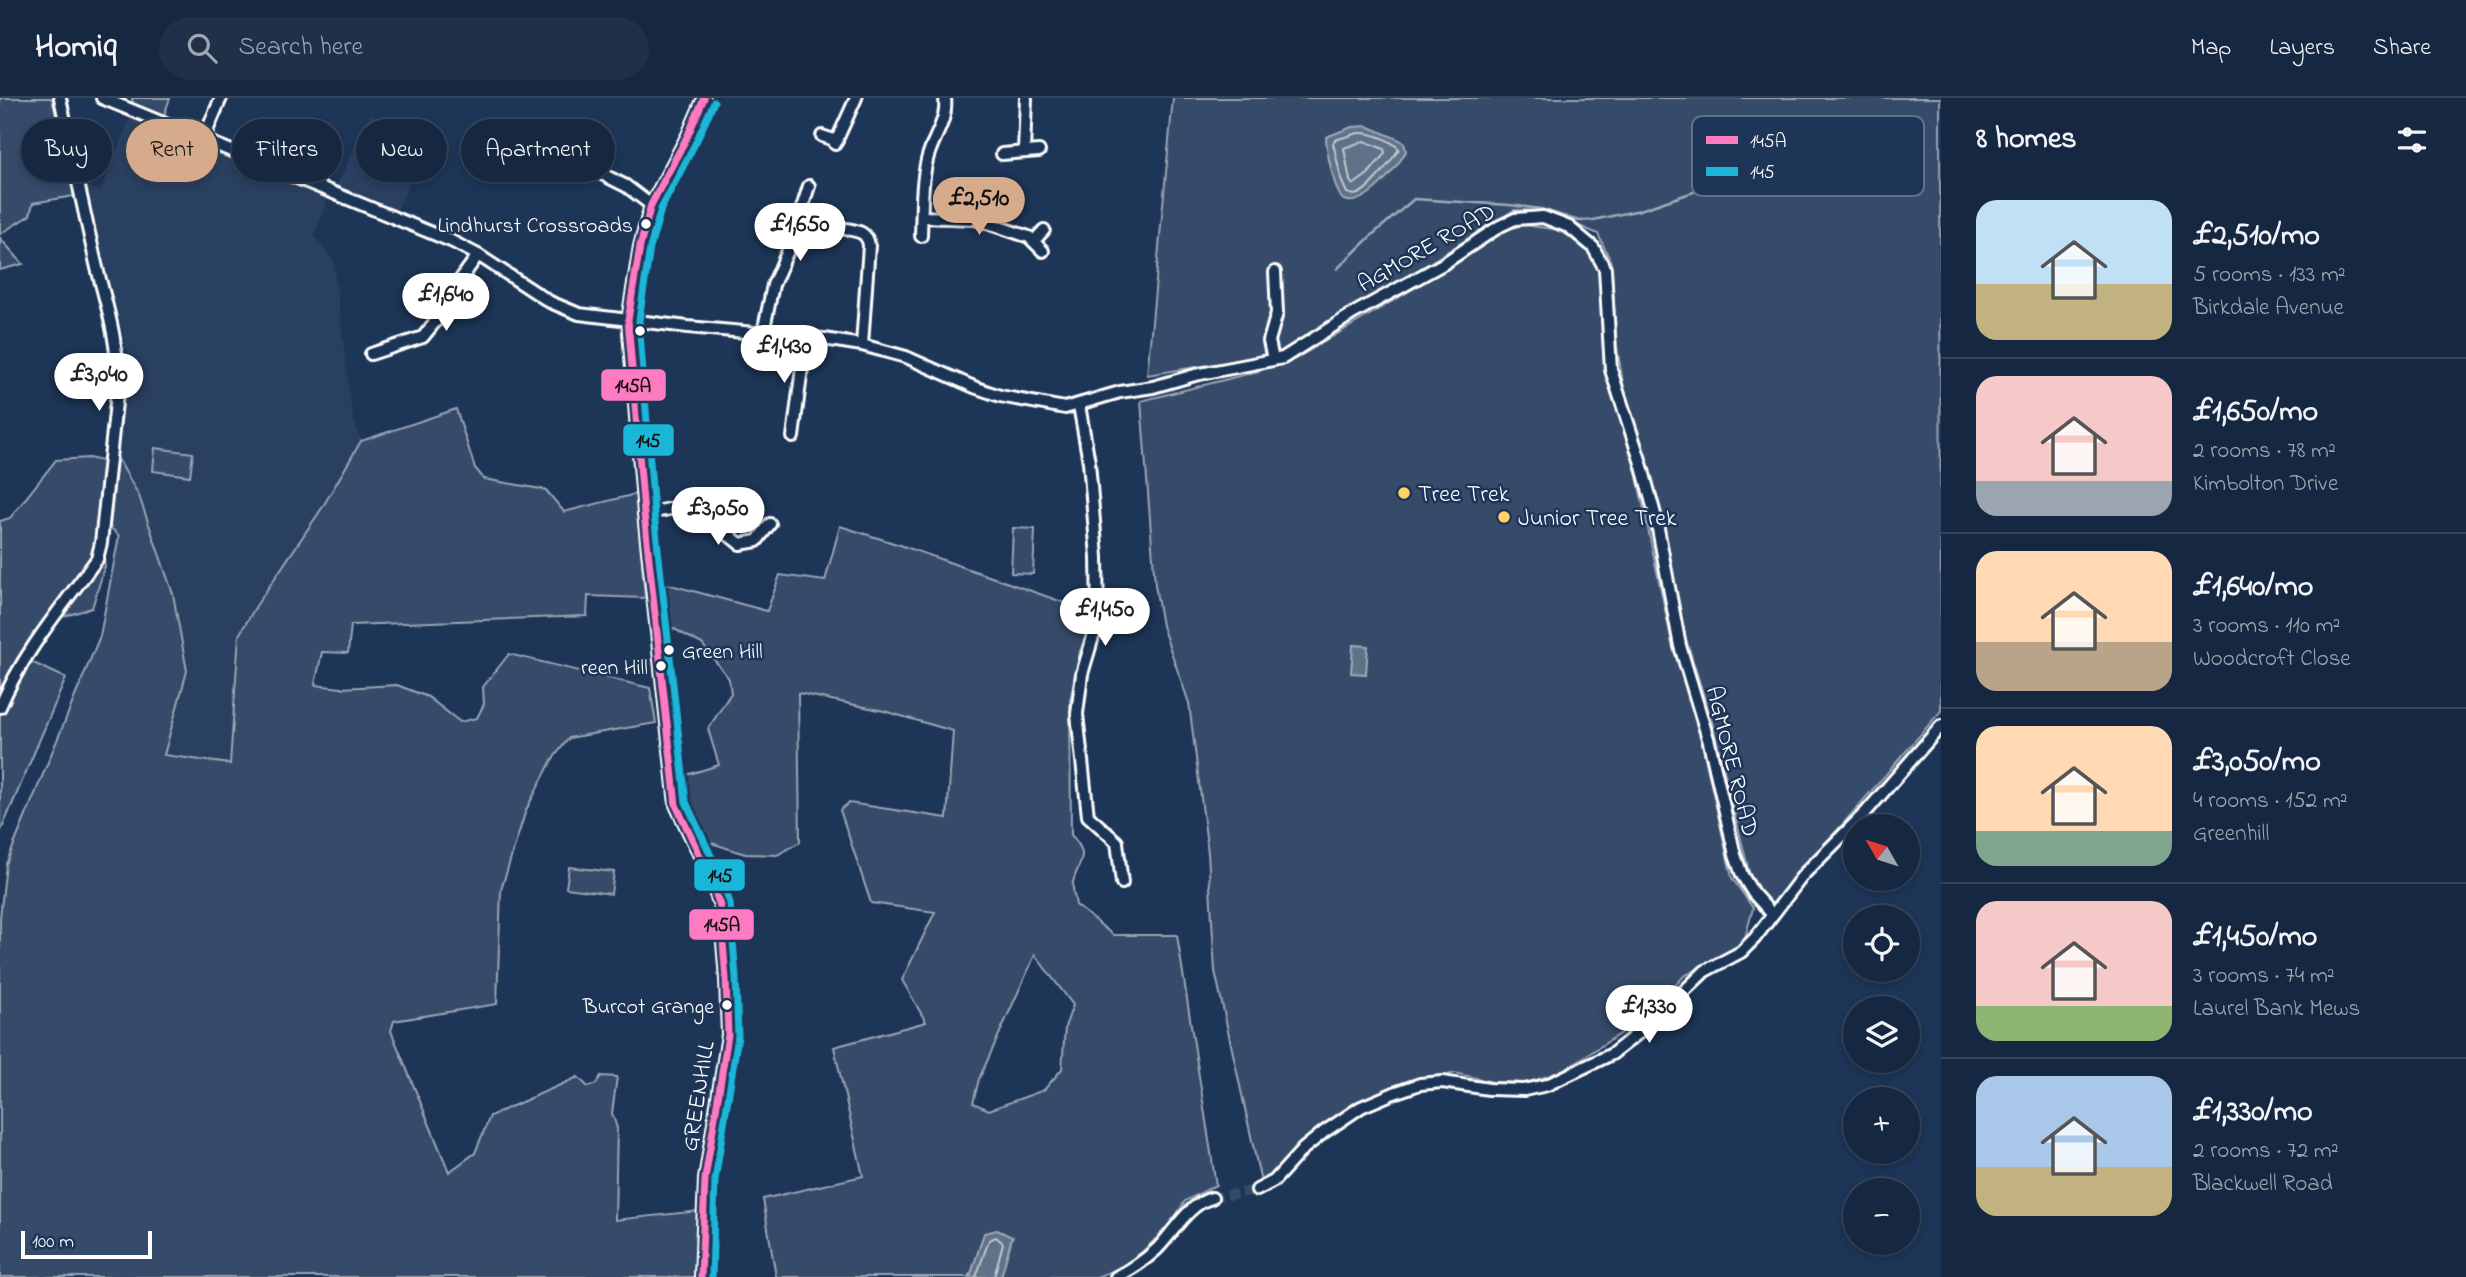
<!DOCTYPE html>
<html lang="en">
<head>
<meta charset="utf-8">
<style>
	body { margin:0; font-family:"Indie Flower",sans-serif; background:#1f3048; color:#f1f3f6; height:100vh; display:flex; flex-direction:column; font-size:26px; white-space:nowrap }
	* { box-sizing:border-box; margin:0 }
	p { font-size:23px; color:#9ea6b1 }
	.icon { flex:none; width:38px; height:38px; fill:none; stroke:currentColor; stroke-width:2; stroke-linecap:round; stroke-linejoin:round }
	.map { position:relative; flex:1; overflow:hidden }
	.panel { display:flex; flex-direction:column; background:#162841; width:525px }
	.panel>* { flex:none }
	.hud { position:absolute; left:21px; top:21px; width:665px; height:63px; display:flex; gap:14px }
	.needle { width:46px; rotate:309deg }
	.fabs { position:absolute; left:1843px; top:716px; display:grid; gap:14px }
	.fabs a { display:grid; place-items:center; width:77px; height:77px; border-radius:50%; background:#162841; box-shadow:0 4px 10px #0003,0 0 0 2px #35445a; font-size:35px }
	.scale { position:absolute; left:21px; bottom:18px; width:131px; box-sizing:border-box; padding-left:7px; border:4px solid #fff; border-top:0; font-size:19px; line-height:24px; white-space:nowrap; color:#fff; -webkit-text-stroke:5px #1d3557; paint-order:stroke }
	.price { position:absolute; translate:-50% -60px; padding:0 16px; border-radius:24px; background:#fff; color:#222; font-size:23px; line-height:46px; filter:drop-shadow(0 2px 4px #0008) }
	.price::after { content:''; position:absolute; left:50%; top:42px; width:21px; height:16px; margin-left:-10px; background:inherit; clip-path:polygon(0 0,100% 0,50% 100%) }
	.price.on { background:#d6ab8b; color:#111 }
	ul { padding:0; list-style:none }
	li { display:flex; align-items:center; gap:21px; height:175px; padding:0 35px }
	li+li { border-top:2px solid #35445a }
	li span { display:grid; place-items:center; flex:none; width:196px; height:140px; border-radius:21px; color:#555 }
	li>.icon { margin-inline-start:auto }
	span .icon { width:84px; height:84px; fill:#fffc; stroke-width:1 }
	li b { font-size:30px }
	h2 { display:flex; justify-content:space-between; align-items:center; height:84px; padding:0 35px; font-size:30px }
	.pill { padding:0 24px; border-radius:32px; background:#162841; box-shadow:0 4px 10px #0003,0 0 0 2px #35445a; font-size:24px; line-height:63px }
	.pill.on { background:#d6ab8b; color:#111 }
	header { display:flex; align-items:center; gap:42px; box-sizing:border-box; height:98px; padding:0 35px; background:#162841; border-bottom:2px solid #35445a }
	header strong { font-size:33px }
	nav { display:flex; gap:38px; margin-inline-start:auto; font-size:24px }
	.search { width:490px; height:63px; background:#1f3048; display:flex; align-items:center; gap:18px; box-sizing:border-box; padding:0 24px; border-radius:38px; color:#9ea6b1; font-size:26px }
	main { display:flex; flex:1; min-height:0 }
	.map>svg:first-child { display:block }
	.built { fill:#2a4161 }
	.green { fill:#364b69; stroke:#9aa5b4; stroke-width:2; fill-rule:evenodd }
	.water { fill:#617289; stroke:#a0aab8; stroke-width:2 }
	.lines { fill:none; stroke-linecap:round; stroke-linejoin:round }
	.shore { stroke:#c0c7d0; stroke-width:2 }
	.stream { stroke:#a0aab8; stroke-width:2.5 }
	.minor-tunnel { stroke:#344968; stroke-width:10; stroke-dasharray:10 5; stroke-linecap:butt }
	.minor-casing { stroke:#fff; stroke-width:16 }
	.minor { stroke:#1d3557; stroke-width:10 }
	.bus-1-casing { stroke:#1d3557; stroke-width:12 }
	.bus-2-casing { stroke:#1d3557; stroke-width:12 }
	.bus-1 { stroke:#fe7ac1; stroke-width:7 }
	.bus-2 { stroke:#1ab6d8; stroke-width:7 }
	.bus-dot { fill:#fff; stroke:#1d3557; stroke-width:2.5 }
	.poi-dot { fill:#ffd166; stroke:#1d3557; stroke-width:2.5 }
	.labels { text-anchor:middle; stroke-width:5; stroke-linejoin:round; paint-order:stroke }
	.bus-label { font-size:22px; fill:#fff; stroke:#1d3557; text-anchor:end }
	.street-label { font-size:24px; fill:#fff; stroke:#1d3557 }
	.poi-label { font-size:24px; fill:#fff; stroke:#1d3557; text-anchor:start }
	.key { fill:#1d3557; stroke:#617289; stroke-width:2 }
	.key-label { font-size:19px; fill:#fff }
	.line-badge { stroke:#1d3557; stroke-width:2.5 }
	.pale-badge-label { font-size:19px; text-anchor:middle; font-weight:bold; fill:#111 }
</style>
</head>
<body>
<header>
<strong>Homiq</strong>
<div class="search"><svg class="icon" aria-label="search" viewBox="0 0 24 24"><circle cx="10" cy="10" r="6"/><path d="M15 15l6 6"/></svg>Search here</div>
<nav><a>Map</a><a>Layers</a><a>Share</a></nav>
</header>
<main>
<div class="map">
<svg width="1941" height="1179" viewBox="0 0 1941 1179">
	<rect width="100%" height="100%" fill="#1d3557"/>
	<filter id="ink" filterUnits="userSpaceOnUse"><feTurbulence type="fractalNoise" baseFrequency=".0143" numOctaves="2"/><feDisplacementMap in="SourceGraphic" scale="14" xChannelSelector="R" yChannelSelector="G"/><feConvolveMatrix kernelMatrix="1 2 1 2 8 2 1 2 1" color-interpolation-filters="sRGB"/></filter>
	<g filter="url(#ink)">
		<!-- built -->
		<g class="built">
			<polygon points="371,16 429,44 395,116 335,91"/>
			<polygon points="130,19 329,97 314,138 333,162 352,316 361,343 322,410 256,508 239,537 230,667 164,657 187,573 139,398 117,359 129,259 85,88 101,93"/>
		</g>
		<!-- green -->
		<g class="green">
			<polygon points="0,0 52,0 74,98 33,105 30,117 0,136"/>
			<polygon points="132,0 170,0 163,20 133,7"/>
			<polygon points="1173,0 1940,0 1941,613 1775,804 1768,808 1754,794 1712,624 1686,541 1644,356 1625,297 1617,249 1611,164 1598,136 1545,113 1514,112 1287,254 1147,277"/>
			<polygon points="1523,127 1554,131 1574,140 1589,153 1598,170 1603,197 1602,237 1607,281 1635,369 1672,545 1699,632 1732,780 1753,810 1745,840 1747,846 1684,878 1643,921 1562,973 1527,985 1493,984 1455,975 1408,987 1363,1003 1315,1032 1273,1076 1261,1084 1215,873 1208,755 1189,605 1162,528 1155,487 1141,303 1259,273 1295,261 1460,163 1501,133"/>
			<polygon points="0,140 23,166 0,172"/>
			<polygon points="456,311 475,370 484,381 546,392 564,414 636,396 645,500 588,498 587,518 351,527 348,555 322,554 315,587 341,590 397,587 428,599 460,624 477,620 484,606 483,589 509,556 650,590 656,625 569,640 552,662 526,712 501,792 497,906 394,923 391,933 449,1074 475,1055 490,1018 578,979 588,989 596,986 601,978 617,979 612,1015 617,1030 615,1122 699,1113 694,1179 0,1179 0,820 6,766 100,538 119,438 110,429 117,359 139,398 173,496 187,573 164,657 230,666 239,537 256,508 322,410 361,343"/>
			<polygon points="155,350 193,355 190,378 153,373"/>
			<polygon points="89,360 106,364 94,461 31,541 0,600 0,423 10,420 56,362"/>
			<path d="M840,428L900,447L1094,515L1080,553L1070,603L1071,737C1091,758 1079,762 1073,784C1072,791 1075,800 1076,807L1113,837H1177L1216,1087L1185,1103L1170,1127L1142,1154L1116,1172L1096,1179H1000L1012,1140L969,1177L970,1179H776L763,1101L863,1078L834,949L926,924L902,882L935,814L871,805L840,712L849,705L947,720L953,633L884,613L798,595L800,744L777,757L745,756L702,742L680,679L719,667L708,631L731,595L729,581L702,546L667,527L660,484L767,513L780,477L825,483ZM1035,857L1073,907L1065,929L1062,971L1044,992L989,1012L973,1005L979,981Z"/>
			<polygon points="1013,430 1035,431 1033,476 1011,475"/>
			<polygon points="103,455 105,468 92,510 62,519"/>
			<polygon points="29,563 66,580 0,735 0,615 13,582"/>
			<polygon points="569,769 614,774 611,796 566,790"/>
		</g>
		<!-- water -->
		<g class="water">
			<path d="M1367,28L1400,42L1404,45L1406,53C1398,69 1364,111 1344,102C1335,98 1326,50 1326,39L1352,29Z"/>
			<polygon points="1353,547 1368,548 1366,576 1351,575"/>
			<polygon points="997,1132 1012,1139 1001,1179 970,1179 984,1135"/>
		</g>
		<g class="lines">
			<!-- shore -->
			<g class="shore">
				<path d="M1358,35C1371,34 1391,42 1399,51C1392,62 1370,91 1358,96C1354,98 1351,96 1347,95L1342,84L1333,45L1335,42Z"/>
				<polygon points="1364,43 1384,51 1385,55 1368,76 1353,87 1350,83 1344,50"/>
				<polyline points="976,1179 989,1142 996,1139 1003,1145 994,1179"/>
			</g>
			<!-- stream -->
			<polyline class="stream" points="1337,171 1371,138 1414,101 1509,107 1541,111 1579,123 1593,122 1640,112 1777,66 1873,44 1919,38"/>
			<!-- minor-tunnel -->
			<polyline class="minor-tunnel" points="1212,1100 1257,1092"/>
			<defs>
				<g id="minor">
					<polyline points="102,0 451,143 478,157 550,204 579,216 688,229 824,241 862,247 906,259 974,289 1000,298 1065,310 1120,294 1153,289 1195,277 1283,260 1354,215 1443,166 1500,128 1515,121 1543,119 1569,129 1593,149 1605,171 1611,272 1641,365 1656,420 1680,548 1709,644 1735,757 1742,777 1753,795 1772,816"/>
					<polyline points="822,38 837,43"/>
					<polyline points="203,42 221,0"/>
					<polyline points="835,46 856,0"/>
					<polyline points="1024,54 1026,0"/>
					<polyline points="1002,56 1039,53"/>
					<polyline points="592,71 626,88 651,107"/>
					<polyline points="922,119 975,121 1029,139 1043,153"/>
					<path d="M846,131C858,133 867,134 869,147L862,247"/>
					<path d="M921,138C922,112 921,87 927,62C932,40 948,24 945,0"/>
					<polyline points="1034,143 1044,132"/>
					<polyline points="763,235 773,187 790,148 809,88"/>
					<polyline points="371,256 423,239 435,224 448,199 478,157"/>
					<polyline points="1273,262 1269,243 1277,215 1275,174"/>
					<polyline points="1079,307 1089,364 1097,459 1098,522 1082,576 1077,616 1088,718 1117,744 1122,785"/>
					<polyline points="793,339 806,239"/>
					<polyline points="644,416 680,409 701,415 740,446 757,443 770,426"/>
					<path d="M0,609C23,554 62,509 97,461L101,445L117,295C120,252 109,215 98,174C84,116 73,58 60,0"/>
					<polyline points="1257,1092 1274,1083 1303,1051 1324,1034 1361,1009 1394,995 1420,986 1442,984 1489,991 1524,992 1547,987 1612,956 1650,926 1705,873 1741,854 1755,840 1804,776 1866,714 1941,628"/>
					<polyline points="701,1179 705,1081 728,937 726,881 720,808 710,779 676,707 644,416 628,222 640,148 651,107 688,37 704,0"/>
					<path d="M1116,1179C1131,1172 1145,1162 1157,1151C1174,1134 1188,1106 1212,1100"/>
				</g>
			</defs>
			<!-- minor casing -->
			<use href="#minor" class="minor-casing"/>
			<!-- minor -->
			<use href="#minor" class="minor"/>
			<defs>
				<polyline id="bus-1" points="701,1179 705,1081 728,937 726,881 720,808 710,779 676,707 644,416 628,222 640,148 651,107 688,37 704,0"/>
				<polyline id="bus-2" points="712,1179 715,1082 738,938 736,880 730,805 719,775 686,704 654,415 639,222 650,150 661,111 697,42 714,4"/>
			</defs>
			<!-- bus-1 casing -->
			<use href="#bus-1" class="bus-1-casing"/>
			<!-- bus-2 casing -->
			<use href="#bus-2" class="bus-2-casing"/>
			<!-- bus-1 -->
			<use href="#bus-1" class="bus-1"/>
			<!-- bus-2 -->
			<use href="#bus-2" class="bus-2"/>
		</g>
	</g>
	<!-- markers -->
	<g class="bus-dot">
		<circle cx="646" cy="126" r="6"/>
		<circle cx="640" cy="233" r="6"/>
		<circle cx="669" cy="552" r="6"/>
		<circle cx="661" cy="568" r="6"/>
		<circle cx="727" cy="907" r="6"/>
	</g>
	<g class="poi-dot">
		<circle cx="1404" cy="395" r="7"/>
		<circle cx="1504" cy="419" r="7"/>
	</g>
	<g class="labels">
		<!-- bus labels -->
		<g class="bus-label">
			<text x="633" y="134">Lindhurst Crossroads</text>
			<text x="682" y="560" text-anchor="start">Green Hill</text>
			<text x="648" y="576">reen Hill</text>
			<text x="714" y="915">Burcot Grange</text>
		</g>
		<!-- street labels -->
		<g class="street-label">
			<text transform="translate(1426 149) rotate(-30)" y="8">AGMORE ROAD</text>
			<text transform="translate(1733 663) rotate(76)" y="8">AGMORE ROAD</text>
			<text transform="translate(697 998) rotate(-81)" y="8">GREENHILL</text>
		</g>
		<!-- poi labels -->
		<g class="poi-label">
			<text x="1418" y="403">Tree Trek</text>
			<text x="1518" y="427">Junior Tree Trek</text>
		</g>
	</g>
	<!-- legend -->
	<rect x="1692" y="18" width="232" height="80" rx="10" class="key"/>
	<rect x="1706" y="38" width="32" height="8" fill="#fe7ac1"/>
	<rect x="1706" y="69" width="32" height="9" fill="#1ab6d8"/>
	<g class="key-label">
		<text x="1750" y="49">145A</text>
		<text x="1750" y="80">145</text>
	</g>
	<g class="line-badge">
		<rect x="600" y="270" width="67" height="34" rx="7" fill="#fe7ac1"/>
		<rect x="622" y="325" width="53" height="34" rx="7" fill="#1ab6d8"/>
		<rect x="693" y="760" width="53" height="34" rx="7" fill="#1ab6d8"/>
		<rect x="688" y="810" width="67" height="33" rx="7" fill="#fe7ac1"/>
	</g>
	<g class="pale-badge-label">
		<text x="633" y="294">145A</text>
		<text x="648" y="349">145</text>
		<text x="720" y="784">145</text>
		<text x="722" y="833">145A</text>
	</g>
</svg>
<div class="fabs">
<a><svg class="needle" viewBox="-14 -14 28 28"><path d="M0-13l5 13h-10z" fill="#e53935"/><path d="M0 13l5-13h-10z" fill="#9ea6b1"/></svg></a>
<a><svg class="icon" aria-label="locate" viewBox="0 0 24 24"><circle cx="12" cy="12" r="6"/><path d="M12 2v4M12 18v4M2 12h4M18 12h4"/></svg></a>
<a><svg class="icon" aria-label="layers" viewBox="0 0 24 24"><path d="M12 4l9 5-9 5-9-5zM3 14l9 5 9-5"/></svg></a>
<a>+</a>
<a>−</a>
</div>
<div class="scale">100 m</div>
<b class="price on" style="left:979px;top:139px">£2,510</b>
<b class="price" style="left:800px;top:165px">£1,650</b>
<b class="price" style="left:446px;top:235px">£1,640</b>
<b class="price" style="left:784px;top:287px">£1,430</b>
<b class="price" style="left:99px;top:315px">£3,040</b>
<b class="price" style="left:718px;top:449px">£3,050</b>
<b class="price" style="left:1105px;top:550px">£1,450</b>
<b class="price" style="left:1649px;top:947px">£1,330</b>
<div class="hud">
<a class="pill">Buy</a>
<a class="pill on">Rent</a>
<a class="pill">Filters</a>
<a class="pill">New</a>
<a class="pill">Apartment</a>
</div>
</div>
<section class="panel">
<h2>8 homes<svg class="icon" aria-label="filters" viewBox="0 0 24 24"><path d="M4 7h16M4 17h16"/><circle cx="9" cy="7" r="2"/><circle cx="15" cy="17" r="2"/></svg></h2>
<ul>
<li><span style="background:linear-gradient(#bfe0f5 60%,#c2b280 0)"><svg class="icon" aria-label="home" viewBox="0 0 24 24"><path d="M3 11l9-7 9 7M6 9v11h12V9"/></svg></span><div><b>£2,510/mo</b><p>5 rooms · 133 m²</p><p>Birkdale Avenue</p></div></li>
<li><span style="background:linear-gradient(#f6c9c9 75%,#9aa5b1 0)"><svg class="icon" aria-label="home" viewBox="0 0 24 24"><path d="M3 11l9-7 9 7M6 9v11h12V9"/></svg></span><div><b>£1,650/mo</b><p>2 rooms · 78 m²</p><p>Kimbolton Drive</p></div></li>
<li><span style="background:linear-gradient(#ffd9b3 65%,#b9a48a 0)"><svg class="icon" aria-label="home" viewBox="0 0 24 24"><path d="M3 11l9-7 9 7M6 9v11h12V9"/></svg></span><div><b>£1,640/mo</b><p>3 rooms · 110 m²</p><p>Woodcroft Close</p></div></li>
<li><span style="background:linear-gradient(#ffd9b3 75%,#7fa58c 0)"><svg class="icon" aria-label="home" viewBox="0 0 24 24"><path d="M3 11l9-7 9 7M6 9v11h12V9"/></svg></span><div><b>£3,050/mo</b><p>4 rooms · 152 m²</p><p>Greenhill</p></div></li>
<li><span style="background:linear-gradient(#f6c9c9 75%,#8fb573 0)"><svg class="icon" aria-label="home" viewBox="0 0 24 24"><path d="M3 11l9-7 9 7M6 9v11h12V9"/></svg></span><div><b>£1,450/mo</b><p>3 rooms · 74 m²</p><p>Laurel Bank Mews</p></div></li>
<li><span style="background:linear-gradient(#a9c7e8 65%,#c2b280 0)"><svg class="icon" aria-label="home" viewBox="0 0 24 24"><path d="M3 11l9-7 9 7M6 9v11h12V9"/></svg></span><div><b>£1,330/mo</b><p>2 rooms · 72 m²</p><p>Blackwell Road</p></div></li>
</ul>
</section>
</main>
</body>
</html>
